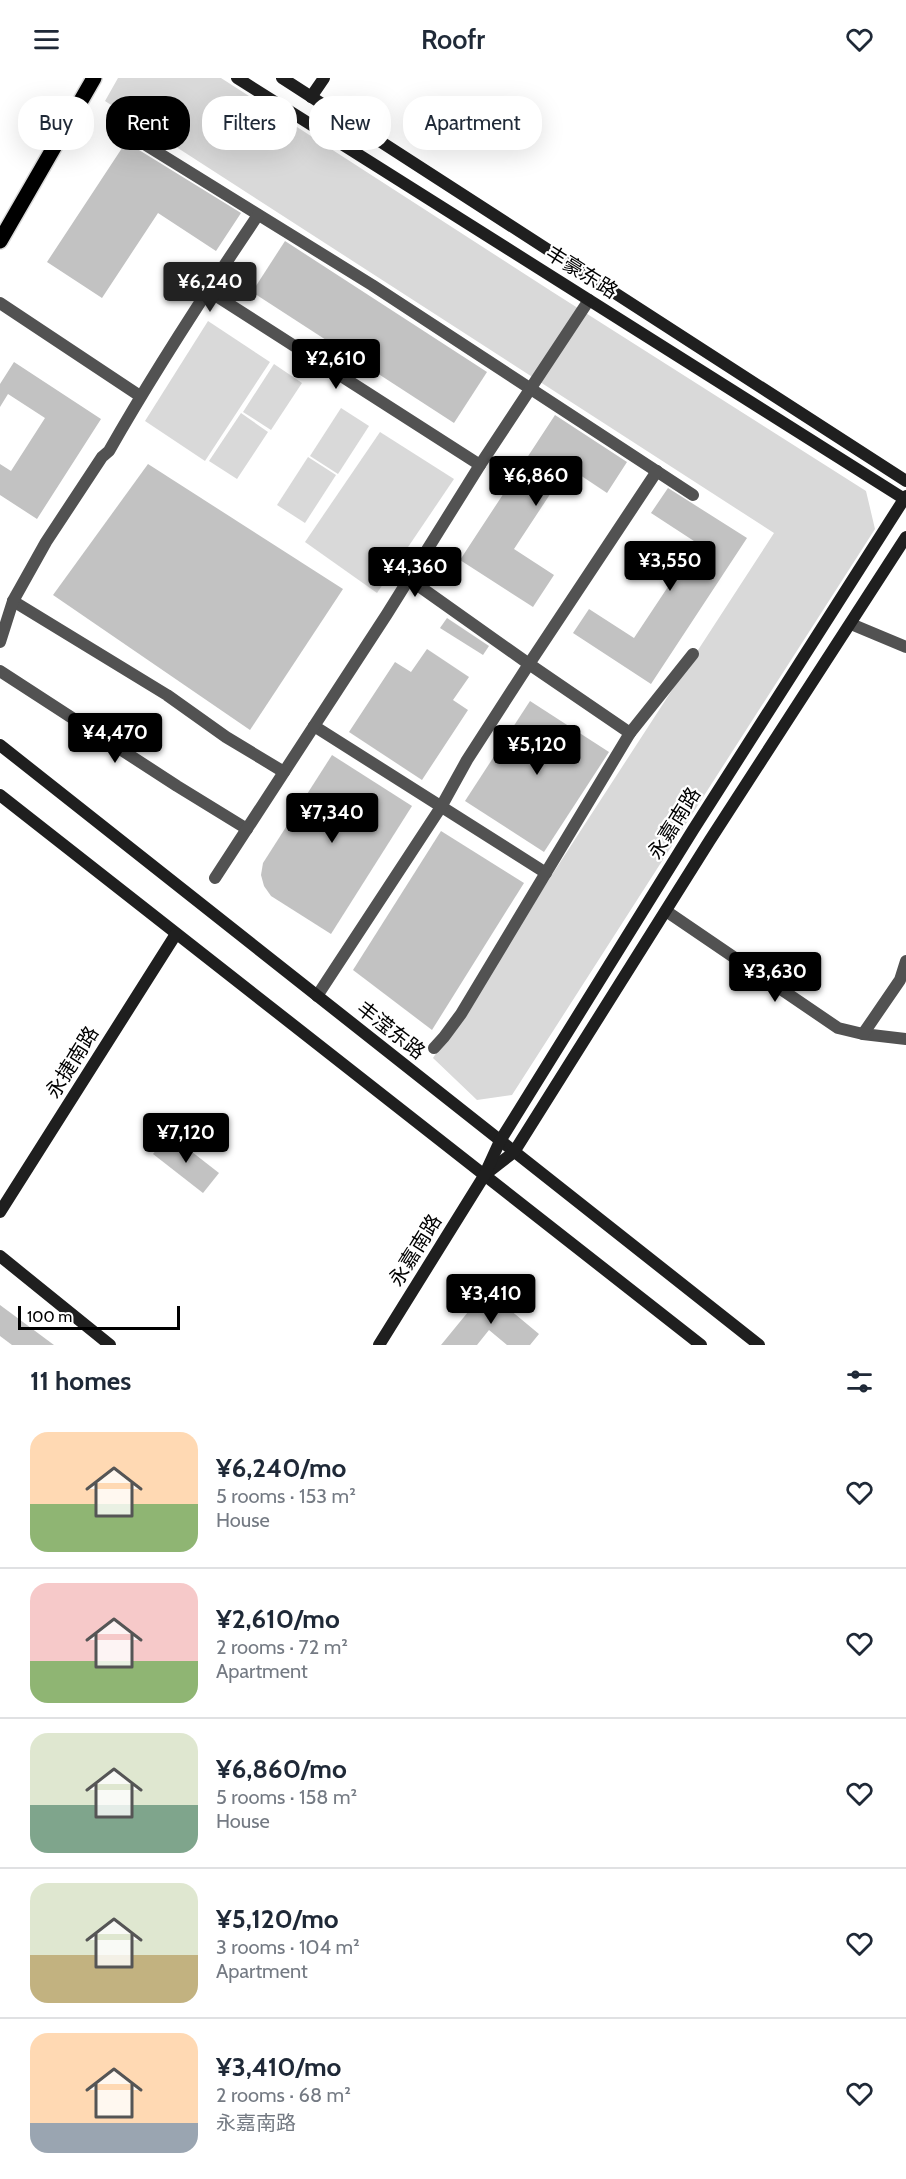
<!DOCTYPE html>
<html lang="en">
<head>
<meta charset="utf-8">
<style>
	body { margin:0; font-family:Cabin,"Noto Sans SC",sans-serif; background:#f2f2f3; color:#1f2937; height:100vh; display:flex; flex-direction:column; font-size:22px; white-space:nowrap }
	* { box-sizing:border-box; margin:0 }
	p { font-size:20px; color:#747a83 }
	.icon { flex:none; width:33px; height:33px; fill:none; stroke:currentColor; stroke-width:2; stroke-linecap:round; stroke-linejoin:round }
	.map { position:relative; height:1267px; overflow:hidden }
	.side { display:flex; flex-direction:column; background:#fff; flex:1 }
	.side>* { flex:none }
	.top-card { position:absolute; left:18px; top:18px; width:600px; height:54px; display:flex; gap:12px }
	.scale { position:absolute; left:18px; bottom:15px; width:162px; box-sizing:border-box; padding-left:6px; border:3px solid #000; border-top:0; font-size:16px; line-height:21px; white-space:nowrap; color:#000; -webkit-text-stroke:4px #fff; paint-order:stroke }
	.price { position:absolute; translate:-50% -51px; padding:0 14px; border-radius:6px; background:#000; color:#fff; font-size:20px; line-height:39px; filter:drop-shadow(0 2px 3px #0008) }
	.price::after { content:''; position:absolute; left:50%; top:36px; width:18px; height:14px; margin-left:-9px; background:inherit; clip-path:polygon(0 0,100% 0,50% 100%) }
	.price.selected { background:#222; color:#fff }
	ul { padding:0; list-style:none }
	li { display:flex; align-items:center; gap:18px; height:150px; padding:0 30px }
	li+li { border-top:2px solid #e0e1e3 }
	li span { display:grid; place-items:center; flex:none; width:168px; height:120px; border-radius:18px; color:#555 }
	li>.icon { margin-inline-start:auto }
	span .icon { width:72px; height:72px; fill:#fffc; stroke-width:1 }
	li b { font-size:26px }
	h2 { display:flex; justify-content:space-between; align-items:center; height:72px; padding:0 30px; font-size:26px }
	.chip { padding:0 21px; border-radius:24px; background:#fff; box-shadow:0 6px 24px #0002; font-size:21px; line-height:54px }
	.chip.selected { background:#000; color:#fff }
	header { display:flex; justify-content:space-between; align-items:center; height:78px; padding:0 30px; background:#fff; font-size:27px; font-weight:600 }
	.map>svg:first-child { display:block }
	.green { fill:#d9d9d9 }
	.building { fill:#c2c2c2 }
	.lines { fill:none; stroke-linecap:round; stroke-linejoin:round }
	.primary-casing { stroke:#dbdbdb; stroke-width:18 }
	.street { stroke:#525252; stroke-width:12 }
	.secondary { stroke:#1f1f1f; stroke-width:12 }
	.primary { stroke:#000; stroke-width:15 }
	.labels { text-anchor:middle; stroke-width:4.5; stroke-linejoin:round; paint-order:stroke }
	.street-label { font-size:20px; fill:#000; stroke:#fff }
</style>
</head>
<body>
<header><svg class="icon" aria-label="menu" viewBox="0 0 24 24"><path d="M4 6h16M4 12h16M4 18h16"/></svg>Roofr<svg class="icon" aria-label="heart" viewBox="0 0 24 24"><path d="M12 20l-8-8c-3-5 5-10 8-4 3-6 11-1 8 4z"/></svg></header>
<div class="map">
<svg width="906" height="1267" viewBox="0 0 906 1267">
	<rect width="100%" height="100%" fill="#fff"/>
	<!-- green -->
	<g class="green">
		<polygon points="118,0 221,0 551,213 866,413 875,451 512,1017 477,1022 433,980 774,455 105,23"/>
		<polygon points="208,243 270,284 205,383 145,343"/>
		<polygon points="274,286 302,305 271,352 243,334"/>
		<polygon points="341,330 369,348 338,396 310,378"/>
		<polygon points="241,335 268,354 237,401 209,383"/>
		<polygon points="380,354 454,401 377,515 305,464"/>
		<polygon points="308,379 336,397 305,445 277,427"/>
	</g>
	<!-- building -->
	<g class="building">
		<polygon points="126,64 241,135 216,173 158,135 102,220 47,184"/>
		<polygon points="285,163 487,294 454,345 252,214"/>
		<polygon points="14,284 101,341 37,441 0,417 0,386 11,393 45,340 8,316 0,329 0,306"/>
		<polygon points="555,337 627,384 607,415 568,389 514,471 554,497 533,529 460,482"/>
		<polygon points="148,386 343,511 250,652 53,517"/>
		<polygon points="668,410 747,460 651,606 573,555 589,531 634,560 697,465 651,435"/>
		<polygon points="447,540 489,568 483,577 440,550"/>
		<polygon points="427,571 469,599 453,622 468,632 422,702 349,654 395,584 411,594"/>
		<polygon points="530,623 609,674 544,774 465,723"/>
		<polygon points="332,677 412,728 331,856 271,818 264,808 261,797 263,785"/>
		<polygon points="441,753 524,805 432,952 353,892"/>
		<polygon points="169,1056 219,1095 203,1115 153,1076"/>
		<polygon points="486,1212 539,1256 530,1267 507,1267 489,1252 477,1267 441,1267"/>
		<polygon points="0,1227 54,1267 12,1267 0,1258"/>
	</g>
	<g class="lines">
		<defs>
			<polyline id="primary" points="0,163 94,0"/>
		</defs>
		<!-- primary casing -->
		<use href="#primary" class="primary-casing"/>
		<!-- street -->
		<g class="street">
			<polyline points="112,49 120,51 372,207 693,417"/>
			<polyline points="207,212 480,387"/>
			<polyline points="0,225 140,318"/>
			<polyline points="409,501 529,586 630,655"/>
			<polyline points="13,523 167,617 226,659 284,694"/>
			<polyline points="851,546 906,569"/>
			<path d="M0,564L13,523L46,464L102,379L109,373C155,292 206,214 258,137"/>
			<polyline points="0,593 177,708 247,751"/>
			<polyline points="314,648 546,795"/>
			<polyline points="215,800 387,536 480,387 589,222"/>
			<polyline points="666,833 838,950 863,956 906,961"/>
			<polyline points="317,918 441,729 467,682 529,586 657,393"/>
			<polyline points="863,956 900,902 906,883"/>
			<polyline points="434,970 444,959 461,936 630,655 693,576"/>
		</g>
		<!-- secondary -->
		<g class="secondary">
			<polyline points="237,0 906,422"/>
			<polyline points="282,0 906,403"/>
			<polyline points="311,19 324,0"/>
			<polyline points="0,667 759,1267"/>
			<polyline points="0,717 701,1267"/>
			<polyline points="487,1095 514,1074 710,762 906,459"/>
			<polyline points="0,1134 176,856"/>
			<polyline points="0,1178 110,1267"/>
			<polyline points="379,1267 484,1098 500,1063 693,752 906,418"/>
		</g>
		<!-- primary -->
		<use href="#primary" class="primary"/>
	</g>
	<g class="labels">
		<!-- street labels -->
		<g class="street-label">
			<text transform="translate(582 194) rotate(32)" y="7">丰豪东路</text>
			<text transform="translate(674 745) rotate(-58)" y="7">永嘉南路</text>
			<text transform="translate(391 952) rotate(38)" y="7">丰滢东路</text>
			<text transform="translate(72 984) rotate(-58)" y="7">永捷南路</text>
			<text transform="translate(415 1172) rotate(-58)" y="7">永嘉南路</text>
		</g>
	</g>
</svg>
<div class="scale">100 m</div>
<b class="price selected" style="left:210px;top:235px">¥6,240</b>
<b class="price" style="left:336px;top:312px">¥2,610</b>
<b class="price" style="left:536px;top:429px">¥6,860</b>
<b class="price" style="left:670px;top:514px">¥3,550</b>
<b class="price" style="left:415px;top:520px">¥4,360</b>
<b class="price" style="left:115px;top:686px">¥4,470</b>
<b class="price" style="left:537px;top:698px">¥5,120</b>
<b class="price" style="left:332px;top:766px">¥7,340</b>
<b class="price" style="left:775px;top:925px">¥3,630</b>
<b class="price" style="left:186px;top:1086px">¥7,120</b>
<b class="price" style="left:491px;top:1247px">¥3,410</b>
<div class="top-card">
<a class="chip">Buy</a>
<a class="chip selected">Rent</a>
<a class="chip">Filters</a>
<a class="chip">New</a>
<a class="chip">Apartment</a>
</div>
</div>
<section class="side">
<h2>11 homes<svg class="icon" aria-label="filters" viewBox="0 0 24 24"><path d="M4 7h16M4 17h16"/><circle cx="9" cy="7" r="2"/><circle cx="15" cy="17" r="2"/></svg></h2>
<ul>
<li><span style="background:linear-gradient(#ffd9b3 60%,#8fb573 0)"><svg class="icon" aria-label="home" viewBox="0 0 24 24"><path d="M3 11l9-7 9 7M6 9v11h12V9"/></svg></span><div><b>¥6,240/mo</b><p>5 rooms · 153 m²</p><p>House</p></div><svg class="icon" aria-label="heart" viewBox="0 0 24 24"><path d="M12 20l-8-8c-3-5 5-10 8-4 3-6 11-1 8 4z"/></svg></li>
<li><span style="background:linear-gradient(#f6c9c9 65%,#8fb573 0)"><svg class="icon" aria-label="home" viewBox="0 0 24 24"><path d="M3 11l9-7 9 7M6 9v11h12V9"/></svg></span><div><b>¥2,610/mo</b><p>2 rooms · 72 m²</p><p>Apartment</p></div><svg class="icon" aria-label="heart" viewBox="0 0 24 24"><path d="M12 20l-8-8c-3-5 5-10 8-4 3-6 11-1 8 4z"/></svg></li>
<li><span style="background:linear-gradient(#dfe7d0 60%,#7fa58c 0)"><svg class="icon" aria-label="home" viewBox="0 0 24 24"><path d="M3 11l9-7 9 7M6 9v11h12V9"/></svg></span><div><b>¥6,860/mo</b><p>5 rooms · 158 m²</p><p>House</p></div><svg class="icon" aria-label="heart" viewBox="0 0 24 24"><path d="M12 20l-8-8c-3-5 5-10 8-4 3-6 11-1 8 4z"/></svg></li>
<li><span style="background:linear-gradient(#dfe7d0 60%,#c2b280 0)"><svg class="icon" aria-label="home" viewBox="0 0 24 24"><path d="M3 11l9-7 9 7M6 9v11h12V9"/></svg></span><div><b>¥5,120/mo</b><p>3 rooms · 104 m²</p><p>Apartment</p></div><svg class="icon" aria-label="heart" viewBox="0 0 24 24"><path d="M12 20l-8-8c-3-5 5-10 8-4 3-6 11-1 8 4z"/></svg></li>
<li><span style="background:linear-gradient(#ffd9b3 75%,#9aa5b1 0)"><svg class="icon" aria-label="home" viewBox="0 0 24 24"><path d="M3 11l9-7 9 7M6 9v11h12V9"/></svg></span><div><b>¥3,410/mo</b><p>2 rooms · 68 m²</p><p>永嘉南路</p></div><svg class="icon" aria-label="heart" viewBox="0 0 24 24"><path d="M12 20l-8-8c-3-5 5-10 8-4 3-6 11-1 8 4z"/></svg></li>
</ul>
</section>
</body>
</html>
